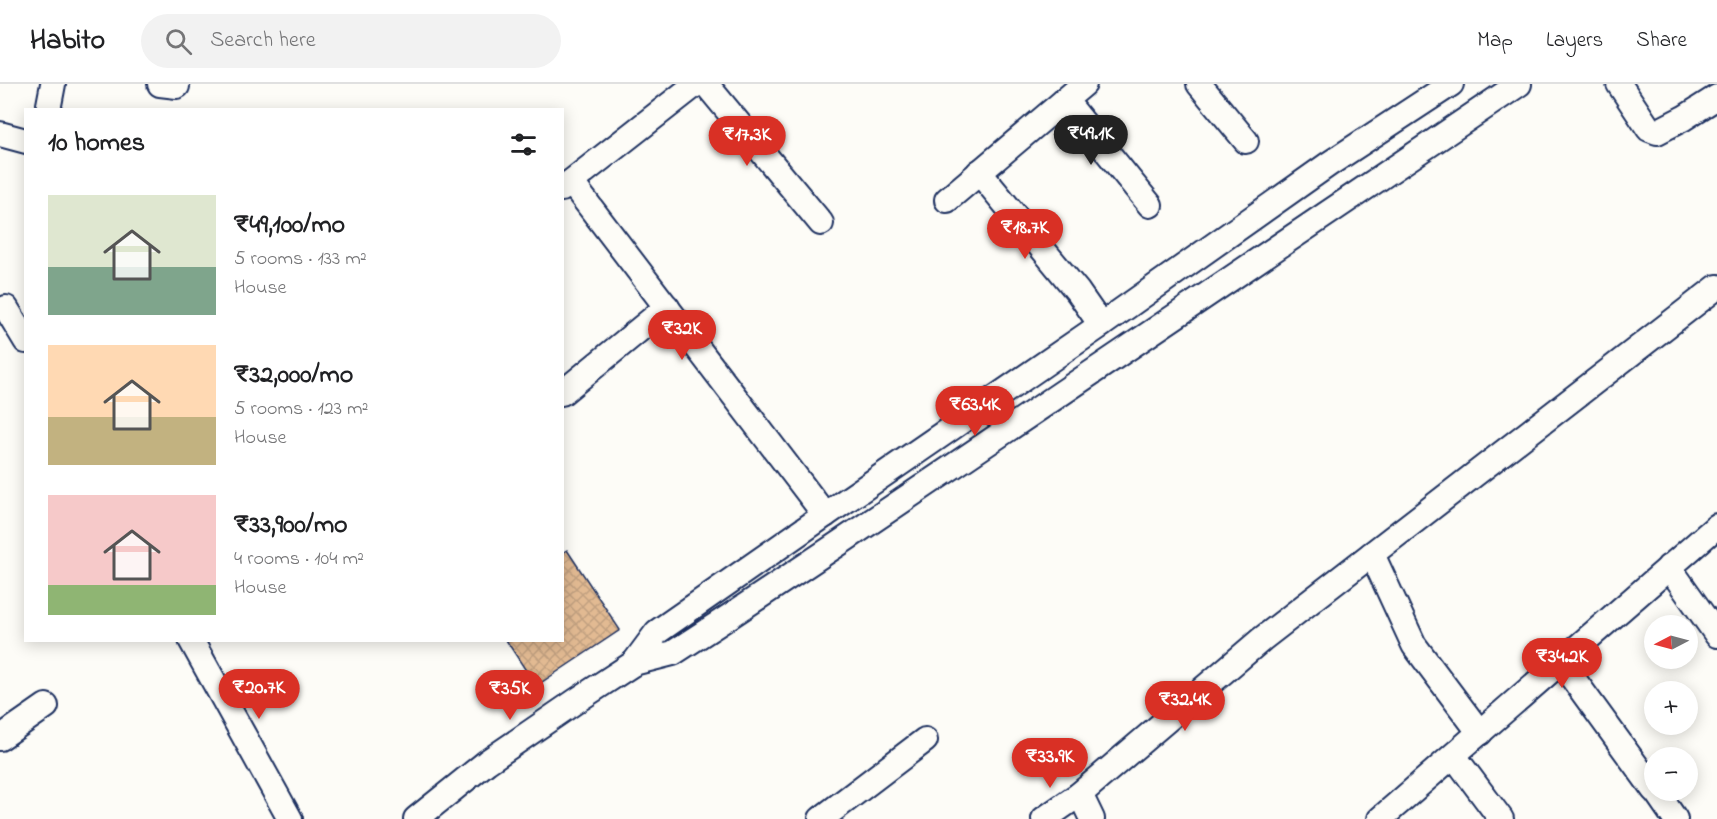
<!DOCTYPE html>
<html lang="en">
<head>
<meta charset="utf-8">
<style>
	body { margin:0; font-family:"Indie Flower",sans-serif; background:#f2f2f2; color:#202124; height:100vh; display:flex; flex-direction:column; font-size:22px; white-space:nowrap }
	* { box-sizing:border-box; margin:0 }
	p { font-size:20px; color:#757577 }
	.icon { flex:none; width:33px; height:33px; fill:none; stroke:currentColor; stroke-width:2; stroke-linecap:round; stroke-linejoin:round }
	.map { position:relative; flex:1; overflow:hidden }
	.panel { position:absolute; left:24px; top:24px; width:540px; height:534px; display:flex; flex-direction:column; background:#fff; border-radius:0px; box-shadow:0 3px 15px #0003 }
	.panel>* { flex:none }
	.needle { width:39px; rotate:264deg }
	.tools { position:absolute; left:1644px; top:531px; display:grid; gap:12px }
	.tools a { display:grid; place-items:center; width:54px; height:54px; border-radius:50%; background:#fff; box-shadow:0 3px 15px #0003; font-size:30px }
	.price { position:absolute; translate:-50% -51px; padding:0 14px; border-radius:21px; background:#d93025; color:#fff; font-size:20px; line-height:39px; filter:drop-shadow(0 2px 3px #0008) }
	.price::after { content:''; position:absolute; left:50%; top:36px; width:18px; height:14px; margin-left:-9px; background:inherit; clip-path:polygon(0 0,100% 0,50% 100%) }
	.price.current { background:#222; color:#fff }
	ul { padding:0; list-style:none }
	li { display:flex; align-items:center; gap:18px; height:150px; padding:0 24px }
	li span { display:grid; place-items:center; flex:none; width:168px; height:120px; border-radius:0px; color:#555 }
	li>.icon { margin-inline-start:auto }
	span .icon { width:72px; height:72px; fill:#fffc; stroke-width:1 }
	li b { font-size:26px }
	h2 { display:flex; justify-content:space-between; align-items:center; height:72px; padding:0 24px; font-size:26px }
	header { display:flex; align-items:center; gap:36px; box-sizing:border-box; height:84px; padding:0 30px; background:#fff; border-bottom:2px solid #e0e0e0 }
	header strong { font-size:28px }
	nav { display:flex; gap:33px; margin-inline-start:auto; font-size:21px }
	.search { width:420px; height:54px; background:#f2f2f2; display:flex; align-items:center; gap:15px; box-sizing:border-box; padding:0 21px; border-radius:33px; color:#757577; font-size:22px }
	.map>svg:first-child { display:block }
	.building { fill:url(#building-cross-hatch); stroke:#1b2f5e; stroke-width:1.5 }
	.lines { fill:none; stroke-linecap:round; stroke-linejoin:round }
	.minor-casing { stroke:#1b2f5e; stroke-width:28 }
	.minor { stroke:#fdfcf7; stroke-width:24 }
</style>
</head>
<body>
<header>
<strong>Habito</strong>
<div class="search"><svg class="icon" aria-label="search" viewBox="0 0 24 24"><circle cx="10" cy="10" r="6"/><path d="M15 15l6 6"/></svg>Search here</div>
<nav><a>Map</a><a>Layers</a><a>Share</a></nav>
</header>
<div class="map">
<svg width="1717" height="735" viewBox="0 0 1717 735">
	<defs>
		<pattern id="building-cross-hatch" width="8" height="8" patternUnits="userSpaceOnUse" patternTransform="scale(1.5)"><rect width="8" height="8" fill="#e2ba92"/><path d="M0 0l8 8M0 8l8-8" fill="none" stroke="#c1a080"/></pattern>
	</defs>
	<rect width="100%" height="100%" fill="#fdfcf7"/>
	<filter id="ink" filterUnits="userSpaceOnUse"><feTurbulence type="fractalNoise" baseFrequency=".0167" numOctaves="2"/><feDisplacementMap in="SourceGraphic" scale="12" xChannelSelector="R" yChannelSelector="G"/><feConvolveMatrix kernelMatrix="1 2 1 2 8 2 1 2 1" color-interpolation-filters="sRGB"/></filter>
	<g filter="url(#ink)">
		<!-- building -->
		<polygon class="building" points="567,466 620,546 536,602 506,556 562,556 562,469"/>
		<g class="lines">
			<defs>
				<g id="minor">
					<polyline points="160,0 177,2"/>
					<polyline points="706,0 821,139"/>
					<polyline points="1199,0 1246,57"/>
					<polyline points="1619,0 1649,45 1657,48 1684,34 1717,13"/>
					<polyline points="1065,16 1150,121"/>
					<polyline points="48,26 53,0"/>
					<polyline points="0,50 26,57"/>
					<polyline points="979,88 1078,208 1101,241"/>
					<polyline points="571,98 825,431"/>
					<polyline points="562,105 696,0"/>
					<polyline points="947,116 1084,0"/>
					<polyline points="6,224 26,257"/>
					<polyline points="562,309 667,223"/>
					<polyline points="1372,470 1414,561 1480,649"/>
					<polyline points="1669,483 1717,551"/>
					<polyline points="191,556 290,735"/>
					<polyline points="1561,578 1654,706"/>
					<polyline points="634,579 657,548 825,431 1101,241 1329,80 1451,0"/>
					<polyline points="0,654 46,622"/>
					<polyline points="1454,672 1501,735"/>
					<polyline points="1655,706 1675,735"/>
					<polyline points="1080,710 1092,735"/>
					<polyline points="416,735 487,678 576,617 634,579 673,569 730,532 844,456 1519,0"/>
					<polyline points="821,735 925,656"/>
					<polyline points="1044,735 1080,710 1262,555 1717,203"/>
					<polyline points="1380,735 1717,442"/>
				</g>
			</defs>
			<!-- minor casing -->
			<use href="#minor" class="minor-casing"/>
			<!-- minor -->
			<use href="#minor" class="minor"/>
		</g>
	</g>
</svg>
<div class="tools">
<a><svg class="needle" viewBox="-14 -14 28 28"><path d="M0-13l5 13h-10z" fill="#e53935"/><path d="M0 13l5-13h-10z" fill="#757577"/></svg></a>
<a>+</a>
<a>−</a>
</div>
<b class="price current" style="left:1091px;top:82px">₹49.1K</b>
<b class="price" style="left:747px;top:83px">₹17.3K</b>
<b class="price" style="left:1025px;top:176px">₹18.7K</b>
<b class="price" style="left:682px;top:277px">₹32K</b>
<b class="price" style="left:975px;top:353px">₹63.4K</b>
<b class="price" style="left:1562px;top:605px">₹34.2K</b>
<b class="price" style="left:259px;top:636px">₹20.7K</b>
<b class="price" style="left:510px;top:637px">₹35K</b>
<b class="price" style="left:1185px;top:648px">₹32.4K</b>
<b class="price" style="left:1050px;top:705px">₹33.9K</b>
<section class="panel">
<h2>10 homes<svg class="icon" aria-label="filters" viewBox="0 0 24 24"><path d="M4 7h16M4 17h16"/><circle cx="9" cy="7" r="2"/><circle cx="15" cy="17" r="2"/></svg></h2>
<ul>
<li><span style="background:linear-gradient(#dfe7d0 60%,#7fa58c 0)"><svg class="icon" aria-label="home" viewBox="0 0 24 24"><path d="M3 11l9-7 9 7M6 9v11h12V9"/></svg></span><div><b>₹49,100/mo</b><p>5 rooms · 133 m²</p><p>House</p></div></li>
<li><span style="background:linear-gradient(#ffd9b3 60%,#c2b280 0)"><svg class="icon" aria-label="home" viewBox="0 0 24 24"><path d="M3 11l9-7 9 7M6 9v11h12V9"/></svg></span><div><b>₹32,000/mo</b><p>5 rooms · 123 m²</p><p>House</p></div></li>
<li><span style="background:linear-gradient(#f6c9c9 75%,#8fb573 0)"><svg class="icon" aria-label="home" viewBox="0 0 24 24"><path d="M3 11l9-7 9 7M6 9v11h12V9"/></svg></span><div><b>₹33,900/mo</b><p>4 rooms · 104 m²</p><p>House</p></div></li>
</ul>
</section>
</div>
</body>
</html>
